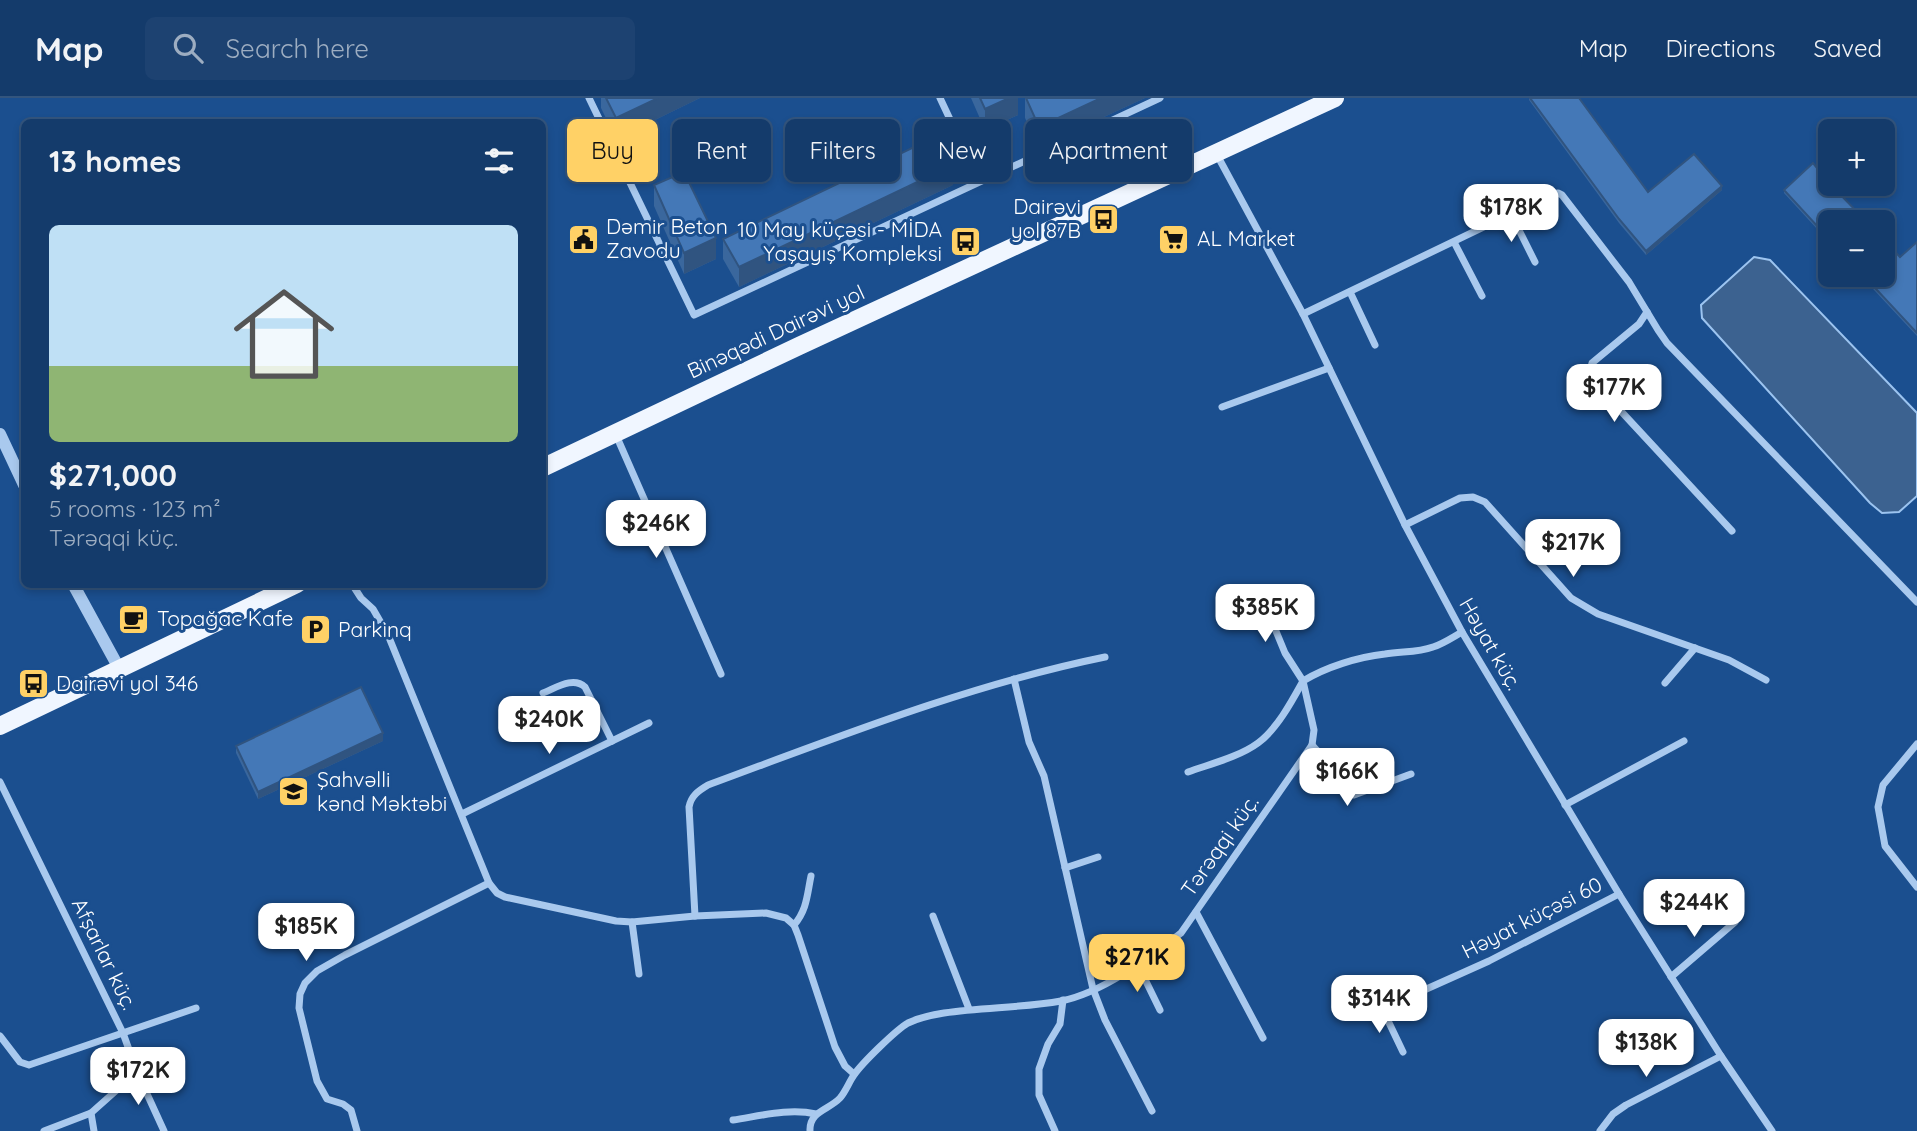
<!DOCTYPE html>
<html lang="en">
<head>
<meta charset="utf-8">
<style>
	body { margin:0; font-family:Quicksand,sans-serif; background:#1d4271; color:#f1f3f6; height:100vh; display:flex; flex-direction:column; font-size:26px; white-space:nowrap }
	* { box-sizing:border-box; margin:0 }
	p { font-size:23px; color:#9dadc1 }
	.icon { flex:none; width:38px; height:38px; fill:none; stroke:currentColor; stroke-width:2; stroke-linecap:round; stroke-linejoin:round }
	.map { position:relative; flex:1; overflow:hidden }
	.details { position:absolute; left:21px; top:21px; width:525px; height:469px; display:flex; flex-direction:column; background:#143b6b; border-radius:10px; box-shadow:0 4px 10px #0003,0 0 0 2px #33557e }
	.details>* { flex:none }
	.guide { position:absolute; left:567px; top:21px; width:665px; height:63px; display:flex; gap:14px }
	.buttons { position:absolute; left:1818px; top:21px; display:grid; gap:14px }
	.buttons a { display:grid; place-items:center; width:77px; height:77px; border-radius:10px; background:#143b6b; box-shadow:0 4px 10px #0003,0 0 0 2px #33557e; font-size:35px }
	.price { position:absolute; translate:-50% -60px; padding:0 16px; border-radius:14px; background:#fff; color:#222; font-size:23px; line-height:46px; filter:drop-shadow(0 2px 4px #0008) }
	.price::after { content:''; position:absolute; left:50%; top:42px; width:21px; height:16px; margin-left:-10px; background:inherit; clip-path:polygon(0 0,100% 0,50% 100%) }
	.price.active { background:#ffd166; color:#111 }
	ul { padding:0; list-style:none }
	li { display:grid; align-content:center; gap:14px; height:371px; padding:0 28px }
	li+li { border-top:2px solid #33557e }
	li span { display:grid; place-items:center; height:217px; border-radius:10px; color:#555 }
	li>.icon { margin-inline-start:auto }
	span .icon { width:126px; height:126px; fill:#fffc; stroke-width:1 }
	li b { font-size:30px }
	h2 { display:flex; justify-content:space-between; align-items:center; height:84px; padding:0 28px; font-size:30px }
	.tag { padding:0 24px; border-radius:10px; background:#143b6b; box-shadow:0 4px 10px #0003,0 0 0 2px #33557e; font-size:24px; line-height:63px }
	.tag.active { background:#ffd166; color:#111 }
	header { display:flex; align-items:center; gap:42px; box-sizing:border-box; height:98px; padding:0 35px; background:#143b6b; border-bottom:2px solid #33557e }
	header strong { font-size:33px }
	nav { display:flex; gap:38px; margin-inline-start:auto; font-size:24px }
	.search { width:490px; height:63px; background:#1d4271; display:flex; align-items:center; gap:18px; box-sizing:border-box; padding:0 24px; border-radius:10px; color:#9dadc1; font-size:26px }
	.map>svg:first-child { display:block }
	.water { fill:#3c6290; stroke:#9cc4f0; stroke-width:2 }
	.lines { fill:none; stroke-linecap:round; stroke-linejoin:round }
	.minor { stroke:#a9c9ee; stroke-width:7 }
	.tertiary { stroke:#a9c9ee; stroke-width:12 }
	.primary { stroke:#f0f6ff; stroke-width:18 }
	.wall { fill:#3a679d }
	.shaded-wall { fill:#305480 }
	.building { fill:#4478b7; stroke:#305480; stroke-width:2 }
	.labels { text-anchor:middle; stroke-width:6; stroke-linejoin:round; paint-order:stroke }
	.poi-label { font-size:21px; fill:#fff; stroke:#1b4f8f; text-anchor:start }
	.street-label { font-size:21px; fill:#fff; stroke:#1b4f8f }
</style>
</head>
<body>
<header>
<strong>Map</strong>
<div class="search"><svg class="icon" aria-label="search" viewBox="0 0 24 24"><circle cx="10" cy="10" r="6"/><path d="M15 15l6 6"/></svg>Search here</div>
<nav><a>Map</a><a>Directions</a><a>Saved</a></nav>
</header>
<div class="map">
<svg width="1917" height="1033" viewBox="0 0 1917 1033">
	<rect width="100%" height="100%" fill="#1b4f8f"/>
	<!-- water -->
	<polygon class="water" points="1754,159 1770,162 1917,315 1917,398 1899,414 1882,415 1870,405 1702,220 1701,207"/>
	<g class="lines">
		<!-- minor -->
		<g class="minor">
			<polyline points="589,0 694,217 1160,0"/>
			<polyline points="940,0 979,83"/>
			<polyline points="1216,55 1303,216 1405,427 1462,534 1619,796 1721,958 1772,1033"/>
			<polyline points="1511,116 1535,164"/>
			<polyline points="1454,144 1482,198"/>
			<polyline points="1350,194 1375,247"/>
			<polyline points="1647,214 1639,226 1592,265 1590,273 1593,283 1732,433"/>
			<polyline points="1303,216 1552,96 1558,95 1562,97 1629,184 1658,232 1667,245 1917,504"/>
			<polyline points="1222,309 1329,270"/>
			<polyline points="616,337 721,576"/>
			<polyline points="1405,427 1460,400 1473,399 1485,404 1571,500 1598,516 1729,562 1766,582"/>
			<polyline points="352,486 361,500 373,511 388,537 489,785 497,795 505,799 616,823 632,824 695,818 766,815 786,820 794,827 798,837 835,949 845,968 854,976"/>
			<polyline points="1014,581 1029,644 1044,678 1093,891 1105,922 1152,1013"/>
			<polyline points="1665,585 1695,550"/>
			<path d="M543,595C556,590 573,578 585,589L612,643"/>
			<polyline points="1917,646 1883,687 1878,709 1885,748 1917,789"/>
			<path d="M1312,647C1316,652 1321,656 1325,661C1334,674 1336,695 1354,697L1411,676"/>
			<path d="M1188,674C1210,666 1239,659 1258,645C1277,631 1292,603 1303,583L1285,555L1259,492"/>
			<polyline points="0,684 123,935 137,974 91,1015 94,1033"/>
			<polyline points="1565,707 1684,643"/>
			<polyline points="462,716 649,625"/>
			<polyline points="1065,770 1098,759"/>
			<polyline points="1196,814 1263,940"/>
			<path d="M695,818L689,709C691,698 698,693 708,687C838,639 968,587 1105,559"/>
			<polyline points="933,818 969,911"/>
			<polyline points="632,824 639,876"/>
			<path d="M794,827C807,812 807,797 811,778"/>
			<polyline points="1138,867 1160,912"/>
			<polyline points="1671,879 1735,824"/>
			<polyline points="1381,908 1403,954"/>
			<polyline points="1343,917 1381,908 1422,893 1489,863 1619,796"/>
			<polyline points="0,938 20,964 29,967 196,910"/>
			<polyline points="137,974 164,1033"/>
			<path d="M733,1022C760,1018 789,1010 816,1016"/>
			<polyline points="44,1033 91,1015"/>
			<polyline points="357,1033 351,1012 343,1006 327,1001 317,983 299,910 300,896 305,885 317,873 345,857 489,785"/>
			<path d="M810,1033C809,1013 829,1012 840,1000C846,993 849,984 854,977C862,965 896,932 908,925C918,920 932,917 944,915C983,909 1022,910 1061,903C1102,895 1149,860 1181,835L1312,647L1314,632L1303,583C1326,569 1358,559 1385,556C1401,553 1417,555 1433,549C1443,546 1453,539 1462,534"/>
			<polyline points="1055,1033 1039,997 1039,971 1048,946 1060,926 1063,902"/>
			<polyline points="1600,1033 1613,1016 1626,1007 1721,958"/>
		</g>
		<!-- tertiary -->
		<g class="tertiary">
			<polyline points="0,336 24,387"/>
			<polyline points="73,486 120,572"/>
		</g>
		<!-- primary -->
		<g class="primary">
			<polyline points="542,370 799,248 1335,0"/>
			<polyline points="0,628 297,486"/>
		</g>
	</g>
	<!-- wall -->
	<g class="wall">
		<polygon points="601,0 700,0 616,41 601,10"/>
		<polygon points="971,0 1018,0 1018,17 985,32"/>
		<polygon points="1025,0 1145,0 1039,49 1025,20"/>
		<polygon points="1529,0 1579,0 1648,94 1722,92 1646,157 1619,125 1529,2"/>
		<polygon points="654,87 716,161 684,176 654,108"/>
		<polygon points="953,87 739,189 723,161 723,141"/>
		<polygon points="1784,92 1830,124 1830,145 1784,95"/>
		<polygon points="1917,144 1917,238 1860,177 1883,177"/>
		<polygon points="383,643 258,701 236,655 236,648"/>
	</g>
	<!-- shaded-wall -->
	<g class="shaded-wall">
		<polygon points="658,0 700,0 616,41 616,20"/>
		<polygon points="1009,0 1018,0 1018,17 985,32 985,11"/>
		<polygon points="1101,0 1145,0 1039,49 1039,29"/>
		<polygon points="953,67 953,87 739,189 739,169"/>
		<polygon points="1722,88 1722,92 1646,157 1646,153"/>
		<polygon points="716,140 716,161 684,176 684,155"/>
		<polygon points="383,635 383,643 258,701 258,694"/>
	</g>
	<!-- building -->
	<g class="building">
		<polygon points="606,0 658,0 616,20"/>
		<polygon points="980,0 1009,0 985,11"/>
		<polygon points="1026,0 1101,0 1039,29"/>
		<polygon points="1530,0 1579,0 1648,94 1694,56 1722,88 1646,153 1619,121"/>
		<polygon points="939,37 953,67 739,169 723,141"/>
		<polygon points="1813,65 1830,86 1867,124 1830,124 1830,142 1784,92"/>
		<polygon points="684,74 716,140 684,155 654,87"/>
		<polygon points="1883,141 1900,159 1917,144 1917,235 1863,177 1883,177"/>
		<polygon points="361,589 383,635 258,694 236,648"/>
	</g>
	<!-- icons -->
	<defs>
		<symbol id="bus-square" viewBox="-11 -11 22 22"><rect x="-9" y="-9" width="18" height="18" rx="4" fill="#ffd166" stroke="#1b4f8f"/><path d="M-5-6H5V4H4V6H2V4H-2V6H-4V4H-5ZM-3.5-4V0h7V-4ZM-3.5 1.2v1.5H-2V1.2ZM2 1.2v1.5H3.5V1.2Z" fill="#111"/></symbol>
		<symbol id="civic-square" viewBox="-11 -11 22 22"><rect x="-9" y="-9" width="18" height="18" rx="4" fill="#ffd166" stroke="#1b4f8f"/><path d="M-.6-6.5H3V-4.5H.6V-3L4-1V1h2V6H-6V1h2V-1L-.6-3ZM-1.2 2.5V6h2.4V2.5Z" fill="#111"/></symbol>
		<symbol id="supermarket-square" viewBox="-11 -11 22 22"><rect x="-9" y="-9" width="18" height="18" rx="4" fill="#ffd166" stroke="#1b4f8f"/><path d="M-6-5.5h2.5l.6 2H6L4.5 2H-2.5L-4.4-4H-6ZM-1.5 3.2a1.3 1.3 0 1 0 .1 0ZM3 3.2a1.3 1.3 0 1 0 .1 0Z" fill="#111"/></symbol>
		<symbol id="cafe-square" viewBox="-11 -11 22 22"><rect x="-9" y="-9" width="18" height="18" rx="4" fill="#ffd166" stroke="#1b4f8f"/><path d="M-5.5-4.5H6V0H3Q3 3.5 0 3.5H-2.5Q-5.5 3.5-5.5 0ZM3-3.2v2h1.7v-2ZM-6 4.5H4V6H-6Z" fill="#111"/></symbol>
		<symbol id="parking-square" viewBox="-11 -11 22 22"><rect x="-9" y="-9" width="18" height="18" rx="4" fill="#ffd166" stroke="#1b4f8f"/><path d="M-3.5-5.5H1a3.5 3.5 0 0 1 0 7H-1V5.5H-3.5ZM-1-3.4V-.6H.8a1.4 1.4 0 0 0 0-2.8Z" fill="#111"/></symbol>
		<symbol id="school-square" viewBox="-11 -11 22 22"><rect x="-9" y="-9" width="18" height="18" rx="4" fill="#ffd166" stroke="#1b4f8f"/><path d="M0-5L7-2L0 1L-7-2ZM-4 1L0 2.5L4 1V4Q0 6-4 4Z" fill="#111"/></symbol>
	</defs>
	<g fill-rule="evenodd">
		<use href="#bus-square" x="1086" y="104" width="35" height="35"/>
		<use href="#civic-square" x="566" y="124" width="35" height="35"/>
		<use href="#supermarket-square" x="1156" y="124" width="35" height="35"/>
		<use href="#bus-square" x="948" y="126" width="35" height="35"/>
		<use href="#cafe-square" x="116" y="504" width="35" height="35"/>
		<use href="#parking-square" x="298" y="514" width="35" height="35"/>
		<use href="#bus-square" x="16" y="568" width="35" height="35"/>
		<use href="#school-square" x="276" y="676" width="35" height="35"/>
	</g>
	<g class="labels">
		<!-- poi labels -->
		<g class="poi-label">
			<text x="1081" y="116" text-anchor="end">Dairəvi<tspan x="1081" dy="24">yol 87B</tspan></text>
			<text x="606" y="136">Dəmir Beton<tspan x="606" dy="24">Zavodu</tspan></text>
			<text x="942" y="139" text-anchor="end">10 May küçəsi - MİDA<tspan x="942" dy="24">Yaşayış Kompleksi</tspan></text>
			<text x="1197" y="148">AL Market</text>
			<text x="157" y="528">Topağac Kafe</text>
			<text x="338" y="539">Parkinq</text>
			<text x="56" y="593">Dairəvi yol 346</text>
			<text x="317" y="689">Şahvəlli<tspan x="317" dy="24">kənd Məktəbi</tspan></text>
		</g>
		<!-- street labels -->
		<g class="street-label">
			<text transform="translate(776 234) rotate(-25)" y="7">Binəqədi Dairəvi yol</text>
			<text transform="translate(1490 546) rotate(60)" y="7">Həyat küç.</text>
			<text transform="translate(1220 748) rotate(-55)" y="7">Tərəqqi küç.</text>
			<text transform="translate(1532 820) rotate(-27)" y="7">Həyat küçəsi 60</text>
			<text transform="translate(104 856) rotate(64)" y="7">Afşarlar küç.</text>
		</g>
	</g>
</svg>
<div class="buttons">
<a>+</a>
<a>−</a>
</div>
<b class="price" style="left:1511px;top:146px">$178K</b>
<b class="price" style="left:1614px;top:326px">$177K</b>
<b class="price" style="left:656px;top:462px">$246K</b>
<b class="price" style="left:1573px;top:481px">$217K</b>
<b class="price" style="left:1265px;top:546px">$385K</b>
<b class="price" style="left:549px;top:658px">$240K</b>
<b class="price" style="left:1347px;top:710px">$166K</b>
<b class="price" style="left:1694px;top:841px">$244K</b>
<b class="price" style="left:306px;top:865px">$185K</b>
<b class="price active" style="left:1137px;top:896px">$271K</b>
<b class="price" style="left:1379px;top:937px">$314K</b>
<b class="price" style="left:1646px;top:981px">$138K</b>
<b class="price" style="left:138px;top:1009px">$172K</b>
<div class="guide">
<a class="tag active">Buy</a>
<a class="tag">Rent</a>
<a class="tag">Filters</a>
<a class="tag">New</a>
<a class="tag">Apartment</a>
</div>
<section class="details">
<h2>13 homes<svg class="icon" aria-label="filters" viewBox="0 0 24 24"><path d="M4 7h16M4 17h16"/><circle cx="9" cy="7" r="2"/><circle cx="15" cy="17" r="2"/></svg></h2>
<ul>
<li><span style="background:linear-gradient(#bfe0f5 65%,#8fb573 0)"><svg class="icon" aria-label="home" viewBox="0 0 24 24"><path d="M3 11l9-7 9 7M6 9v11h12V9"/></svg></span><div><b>$271,000</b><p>5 rooms · 123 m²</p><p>Tərəqqi küç.</p></div></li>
</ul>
</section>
</div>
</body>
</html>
